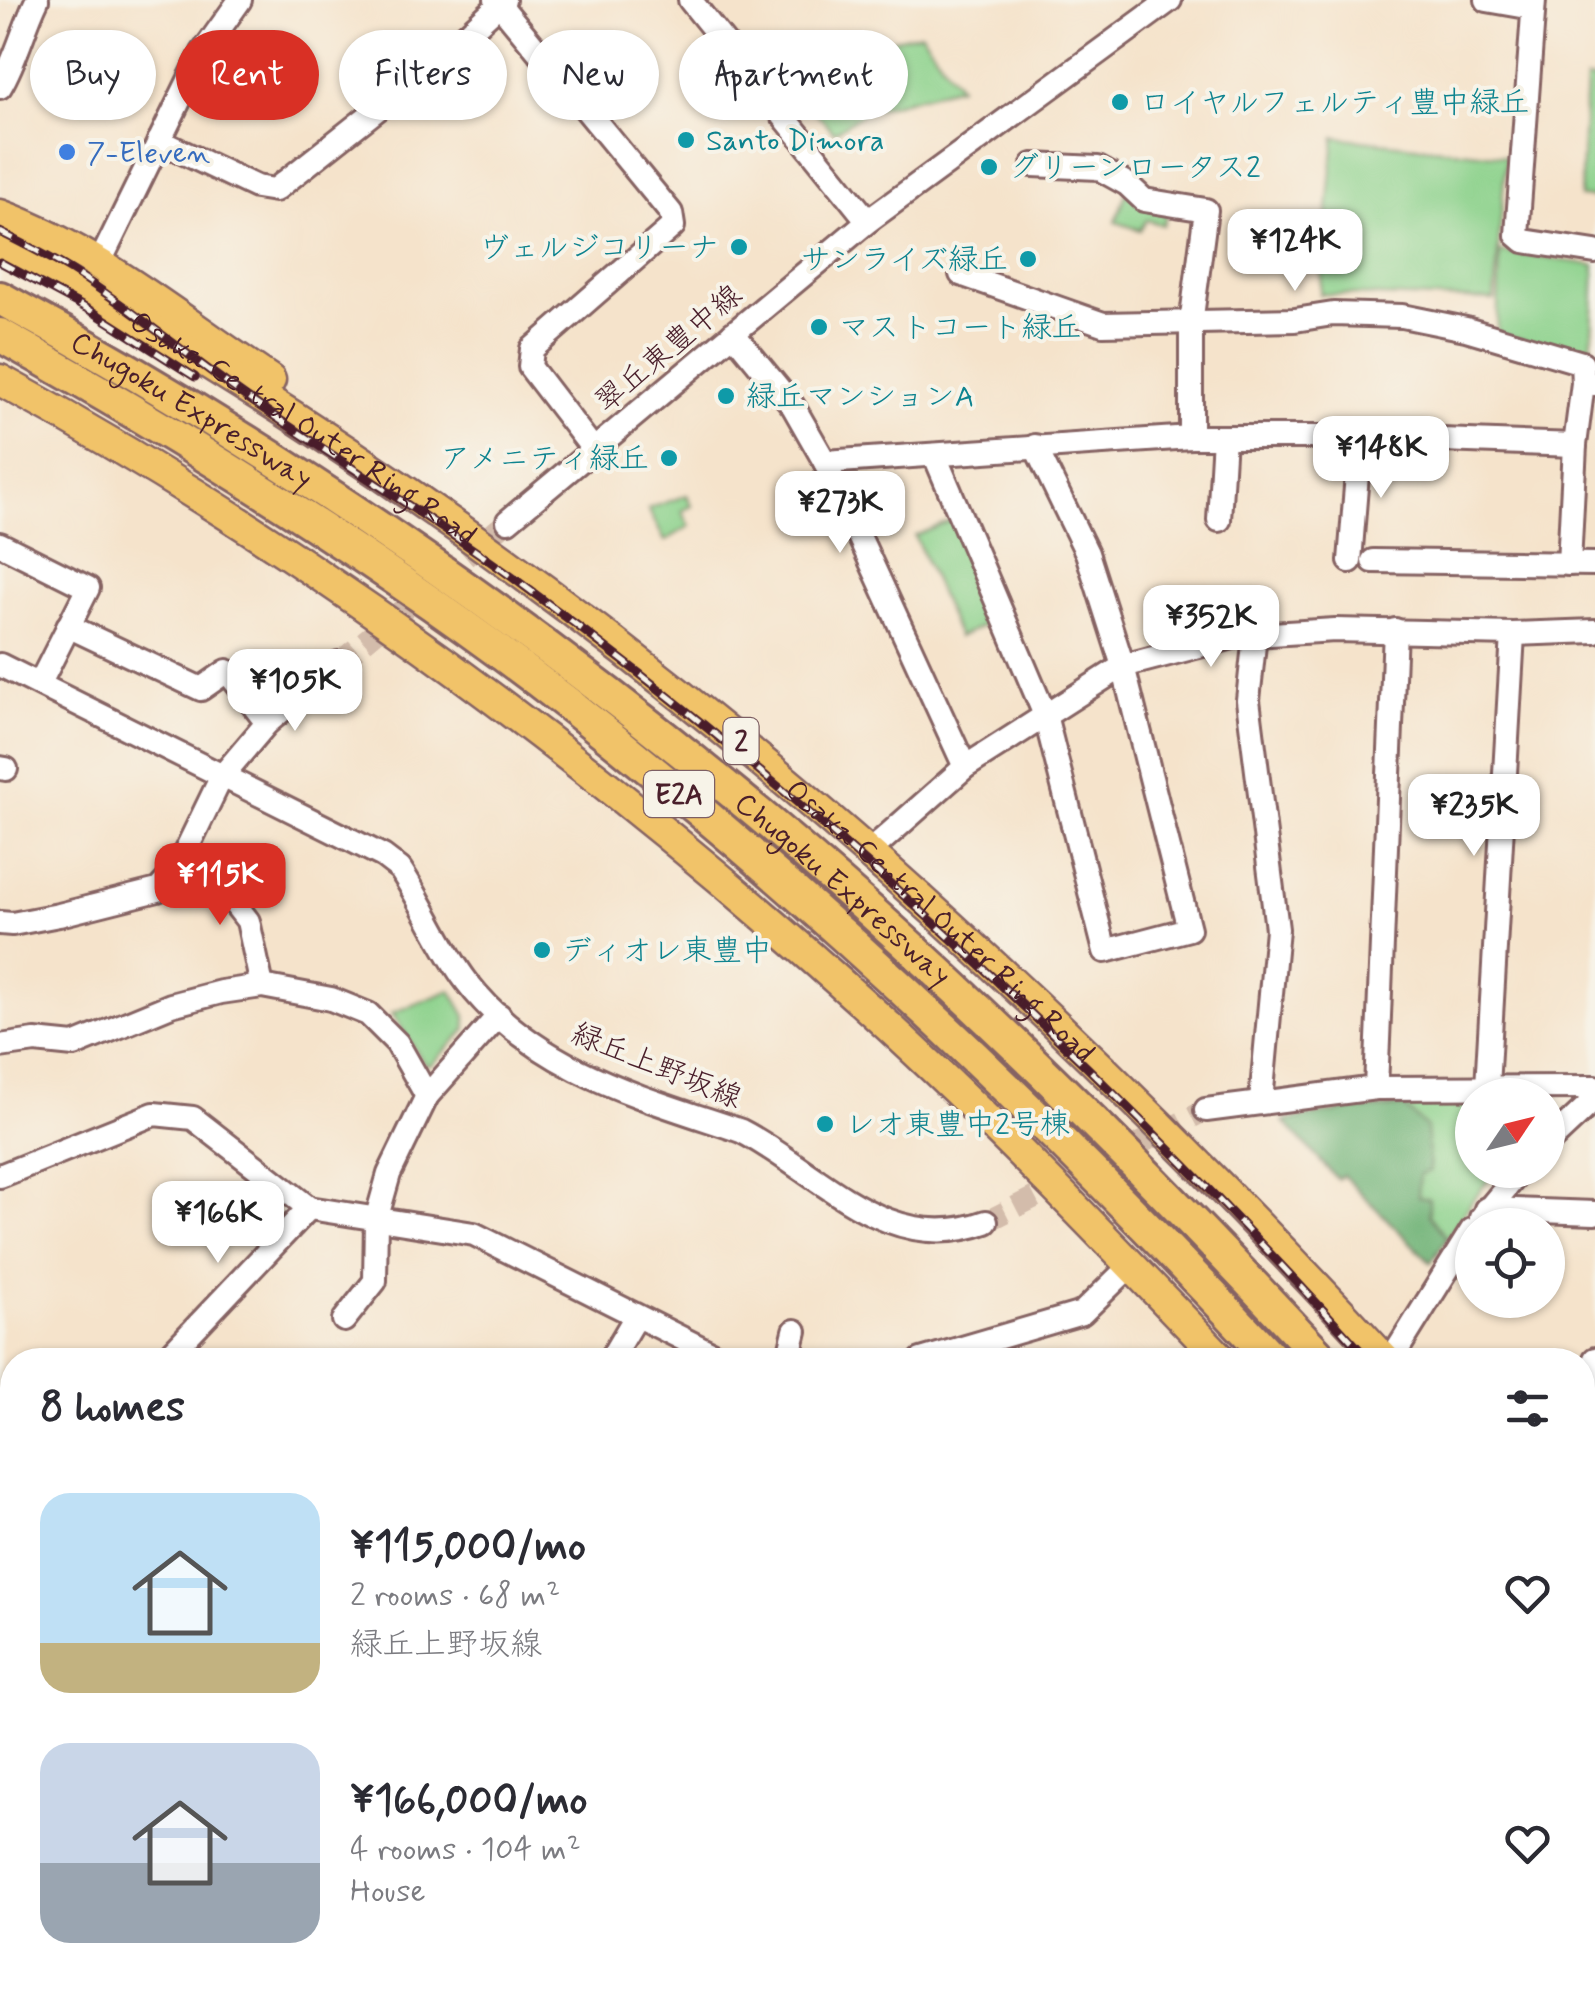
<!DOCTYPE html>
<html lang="en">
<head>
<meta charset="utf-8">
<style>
	body { margin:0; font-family:Mynerve,"Klee One",sans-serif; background:#f7f7f7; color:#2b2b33; height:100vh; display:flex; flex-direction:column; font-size:38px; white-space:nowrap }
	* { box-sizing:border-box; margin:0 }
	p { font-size:32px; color:#7c7c81 }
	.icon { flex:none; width:55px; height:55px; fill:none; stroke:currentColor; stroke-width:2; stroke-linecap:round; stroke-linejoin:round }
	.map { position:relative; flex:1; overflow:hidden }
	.side { position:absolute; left:0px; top:1348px; width:1595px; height:642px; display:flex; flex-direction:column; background:#fff; border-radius:40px 40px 0 0; box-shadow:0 2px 8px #0004 }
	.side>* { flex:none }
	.hud { position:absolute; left:30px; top:30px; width:1000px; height:90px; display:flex; gap:20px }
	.needle { width:65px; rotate:55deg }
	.buttons { position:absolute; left:1455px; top:1078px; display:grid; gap:20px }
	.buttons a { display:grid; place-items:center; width:110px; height:110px; border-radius:50%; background:#fff; box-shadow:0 2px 8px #0004; font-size:50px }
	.price { position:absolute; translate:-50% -85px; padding:0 22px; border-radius:20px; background:#fff; color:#222; font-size:32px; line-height:65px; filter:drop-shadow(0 2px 5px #0008) }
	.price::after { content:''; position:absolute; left:50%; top:60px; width:30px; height:22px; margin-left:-15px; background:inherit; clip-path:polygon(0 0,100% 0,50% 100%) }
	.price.current { background:#d93025; color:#fff }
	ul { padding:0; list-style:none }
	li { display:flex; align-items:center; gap:30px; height:250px; padding:0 40px }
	li span { display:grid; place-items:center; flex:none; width:280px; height:200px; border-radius:30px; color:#555 }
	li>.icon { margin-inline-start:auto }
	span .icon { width:120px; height:120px; fill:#fffc; stroke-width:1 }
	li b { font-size:42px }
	h2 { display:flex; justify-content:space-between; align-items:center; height:120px; padding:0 40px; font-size:42px }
	.tag { padding:0 35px; border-radius:45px; background:#fff; box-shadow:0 2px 8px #0004; font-size:35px; line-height:90px }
	.tag.current { background:#d93025; color:#fff }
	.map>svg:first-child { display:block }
	.green { fill:#8bd18b; stroke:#6a785b; stroke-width:2.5 }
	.forest { fill:#70b377; stroke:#5d6951; stroke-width:2.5 }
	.water { fill:#86b7f2; stroke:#686b8e; stroke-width:2.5 }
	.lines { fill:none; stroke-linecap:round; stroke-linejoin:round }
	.minor-tunnel { stroke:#d3bcab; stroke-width:22; stroke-dasharray:22 11; stroke-linecap:butt }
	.minor-casing { stroke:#866463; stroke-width:28 }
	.major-casing { stroke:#866463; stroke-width:35 }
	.highway-casing { stroke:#866463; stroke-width:38 }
	.minor { stroke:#fff; stroke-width:22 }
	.major { stroke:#f1c369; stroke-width:30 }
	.highway { stroke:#f1c369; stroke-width:32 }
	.rail-casing { stroke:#4a1f2b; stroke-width:9 }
	.rail { stroke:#f7f3e8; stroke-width:5; stroke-dasharray:15; stroke-linecap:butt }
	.culture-dot { fill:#0f9aa8; stroke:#f7f3e8; stroke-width:4 }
	.shop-dot { fill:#3f7fe0; stroke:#f7f3e8; stroke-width:4 }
	.labels { text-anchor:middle; stroke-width:8; stroke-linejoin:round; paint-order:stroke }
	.shield { fill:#f7f3e8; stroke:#7e5f64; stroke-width:2.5 }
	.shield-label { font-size:28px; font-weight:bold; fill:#4a1f2b }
	.culture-label { font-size:30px; fill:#0d838f; stroke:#f7f3e8; text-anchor:start }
	.shop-label { font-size:30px; fill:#366cbe; stroke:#f7f3e8; text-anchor:start }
	.street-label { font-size:30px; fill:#4a1f2b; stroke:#f7f3e8 }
</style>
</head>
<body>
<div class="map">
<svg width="1595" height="1989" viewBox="0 0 1595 1989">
	<rect width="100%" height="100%" fill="#f7f3e8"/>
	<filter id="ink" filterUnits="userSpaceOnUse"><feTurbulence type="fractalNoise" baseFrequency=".01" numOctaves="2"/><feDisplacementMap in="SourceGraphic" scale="20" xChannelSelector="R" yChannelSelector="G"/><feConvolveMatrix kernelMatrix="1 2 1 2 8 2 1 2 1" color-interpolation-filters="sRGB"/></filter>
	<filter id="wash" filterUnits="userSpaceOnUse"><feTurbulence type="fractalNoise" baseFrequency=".0048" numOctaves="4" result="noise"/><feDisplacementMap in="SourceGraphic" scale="40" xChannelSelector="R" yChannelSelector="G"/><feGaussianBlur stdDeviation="2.25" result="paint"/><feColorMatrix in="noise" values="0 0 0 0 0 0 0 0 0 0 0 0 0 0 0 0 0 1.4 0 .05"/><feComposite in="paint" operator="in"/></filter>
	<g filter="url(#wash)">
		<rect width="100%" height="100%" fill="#f5e3cb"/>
		<!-- green -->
		<g class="green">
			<polygon points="921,33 959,86 867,111 834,132 806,102 847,58 868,45"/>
			<polygon points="1586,79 1595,80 1595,198 1580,197"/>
			<polygon points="1335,137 1506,156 1494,300 1320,294"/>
			<polygon points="1126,193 1168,213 1163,225 1147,220 1140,230 1116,222"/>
			<polygon points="1500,252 1595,265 1591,357 1497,333"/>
			<polygon points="687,495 692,506 682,511 690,526 665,541 648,509"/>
			<polygon points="957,518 998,619 958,637 915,536"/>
			<polygon points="451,990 466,1016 466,1030 431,1065 424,1064 392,1013"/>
			<polygon points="1432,1103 1472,1104 1472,1170 1497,1170 1474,1198 1431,1263 1343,1175 1337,1179 1284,1121 1347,1110"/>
		</g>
		<!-- forest -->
		<polygon class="forest" points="1404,1107 1426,1127 1430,1171 1420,1174 1418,1197 1429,1199 1429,1215 1447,1238 1431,1263 1343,1175 1337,1179 1284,1121 1347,1110"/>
		<!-- water -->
		<polygon class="water" points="635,1978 745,1978 749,1983 778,1984 783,1978 855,1978 868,1985 891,1989 666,1989"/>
	</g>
	<g filter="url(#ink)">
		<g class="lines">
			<!-- minor-tunnel -->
			<g class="minor-tunnel">
				<polyline points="339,663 508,521"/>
				<polyline points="986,1222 1206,1110"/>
			</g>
			<defs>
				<g id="minor">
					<polyline points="496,0 671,213 673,226 532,349 530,367 593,449"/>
					<polyline points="690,0 868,221"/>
					<polyline points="1487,0 1533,8"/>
					<polyline points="1534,0 1517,235 1524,241 1595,252"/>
					<path d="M0,87C17,58 23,29 37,0"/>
					<polyline points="159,141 256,187 275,190 432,66 504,0"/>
					<polyline points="1033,165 1098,168 1127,184 1144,200 1206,210 1191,324 1191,437"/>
					<polyline points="99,264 203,52 240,0"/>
					<polyline points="961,274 1103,324 1295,320 1333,314 1402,316 1466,329 1582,363 1583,383 1595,384"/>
					<polyline points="733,333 793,406 825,462 965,767"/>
					<polyline points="935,456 1045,715 1105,951 1189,929 1123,666 1087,553 1035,446"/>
					<polyline points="825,462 1191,437 1360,437 1575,445"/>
					<polyline points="1219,520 1224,437"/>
					<polyline points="508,521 868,221 1170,0"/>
					<polyline points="0,544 88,588 40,683"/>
					<polyline points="1350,561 1360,437"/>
					<polyline points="1373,561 1595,564"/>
					<polyline points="1569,564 1575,445 1583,383"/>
					<polyline points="68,626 201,689 227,671 267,723"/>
					<polyline points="1255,635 1248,700 1277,929 1261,1101"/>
					<path d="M0,665L383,856L400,869C424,905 441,948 467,982C535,1070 641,1097 741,1131C819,1171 887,1258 986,1222"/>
					<polyline points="0,768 6,769"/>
					<polyline points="870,851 965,767 1123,666 1237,636 1335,630 1513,634 1595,631"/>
					<polyline points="176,871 234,903 248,921 262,986"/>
					<polyline points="0,923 12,924 59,915 158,890 176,871 222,776 267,723 339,663"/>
					<polyline points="0,1046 35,1041 74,1045 171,1005 221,992 262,986 331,999 368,1014 397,1043 427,1096"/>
					<polyline points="1487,1087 1513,634"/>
					<polyline points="1376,1088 1395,630"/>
					<polyline points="1206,1110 1376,1088 1595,1087"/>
					<polyline points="1548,1143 1595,1099"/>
					<polyline points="0,1176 154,1114 193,1118 309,1208 474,1234 725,1360"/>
					<polyline points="1486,1209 1595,1213"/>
					<polyline points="1481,1218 1521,1170"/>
					<polyline points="344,1320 375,1281 376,1220 389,1174 427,1096 499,1015"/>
					<polyline points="165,1360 309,1208"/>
					<polyline points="610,1360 636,1316"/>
					<polyline points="788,1360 795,1331"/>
					<polyline points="921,1360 1082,1313 1131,1265"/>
					<polyline points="1391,1360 1472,1230"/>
					<polyline points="1582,1413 1595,1359"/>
					<polyline points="1582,1542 1595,1554"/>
					<polyline points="0,1627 12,1601"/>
					<polyline points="0,1691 12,1690"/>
					<polyline points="0,1810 12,1814"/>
					<polyline points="487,1978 490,1989"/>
					<polyline points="505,1978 509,1989"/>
					<polyline points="1266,1978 1272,1989"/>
					<polyline points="339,1989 342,1978"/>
					<polyline points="1407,1989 1418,1978"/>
				</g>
				<g id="major">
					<path d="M0,215C100,252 182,322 270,380"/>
					<path id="s1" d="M0,244C535,530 976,917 1385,1360"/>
					<path d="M0,380C317,553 608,772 875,1014C996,1124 1109,1242 1222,1360"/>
					<polyline points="1582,1579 1595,1593"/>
					<polyline points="1582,1754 1595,1769"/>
				</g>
				<g id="highway">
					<path id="s2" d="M0,298C262,439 507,607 737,796C946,969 1139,1162 1323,1360"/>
					<path d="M0,335C196,445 389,565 567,703C821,901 1054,1125 1273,1360"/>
					<polyline points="1582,1647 1595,1661"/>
					<polyline points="1582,1698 1595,1712"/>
				</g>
			</defs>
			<!-- minor casing -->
			<use href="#minor" class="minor-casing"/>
			<!-- major casing -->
			<use href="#major" class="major-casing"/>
			<!-- highway casing -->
			<use href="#highway" class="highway-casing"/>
			<!-- minor -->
			<use href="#minor" class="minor"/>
			<!-- major -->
			<use href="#major" class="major"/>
			<!-- highway -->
			<use href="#highway" class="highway"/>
			<defs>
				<g id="rail">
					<path d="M0,232C24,244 48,256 71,270C134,310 191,359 252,401C338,460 427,515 512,577C824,805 1109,1074 1369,1360"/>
					<polyline points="0,262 95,313 195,377"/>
					<polyline points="1582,1612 1595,1626"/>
				</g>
			</defs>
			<!-- rail casing -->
			<use href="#rail" class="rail-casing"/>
			<!-- rail -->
			<use href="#rail" class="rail"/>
		</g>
	</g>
	<!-- markers -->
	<g class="culture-dot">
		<circle cx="1120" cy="102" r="10"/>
		<circle cx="686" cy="140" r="10"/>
		<circle cx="989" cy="167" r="10"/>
		<circle cx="739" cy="247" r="10"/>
		<circle cx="1028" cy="259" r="10"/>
		<circle cx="819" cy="327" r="10"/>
		<circle cx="726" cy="396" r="10"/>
		<circle cx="669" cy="458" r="10"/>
		<circle cx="542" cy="950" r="10"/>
		<circle cx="825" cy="1124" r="10"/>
	</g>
	<circle class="shop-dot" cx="67" cy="152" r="10"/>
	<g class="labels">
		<!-- shield labels -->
		<g class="shield">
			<rect x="723.5" y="718" width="35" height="46" rx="8"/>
			<rect x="644" y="771" width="70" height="46" rx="8"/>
		</g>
		<g class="shield-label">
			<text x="741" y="751">2</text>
			<text x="679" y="804">E2A</text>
		</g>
		<!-- culture labels -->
		<g class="culture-label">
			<text x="1140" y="112">ロイヤルフェルティ豊中緑丘</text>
			<text x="706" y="150">Santo Dimora</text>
			<text x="1009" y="177">グリーンロータス2</text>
			<text x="719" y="257" text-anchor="end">ヴェルジコリーナ</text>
			<text x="1008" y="269" text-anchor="end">サンライズ緑丘</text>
			<text x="839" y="337">マストコート緑丘</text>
			<text x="746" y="406">緑丘マンションA</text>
			<text x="649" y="468" text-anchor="end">アメニティ緑丘</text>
			<text x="562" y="960">ディオレ東豊中</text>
			<text x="845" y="1134">レオ東豊中2号棟</text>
		</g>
		<!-- shop labels -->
		<g class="shop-label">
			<text x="87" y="162">7-Eleven</text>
		</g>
		<!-- street labels -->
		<g class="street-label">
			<text transform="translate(668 348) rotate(-40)" y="10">翠丘東豊中線</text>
			<text dy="10" stroke="none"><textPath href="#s2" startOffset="222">Chugoku Expressway</textPath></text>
			<text dy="10" stroke="none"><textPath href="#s1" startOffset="355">Osaka Central Outer Ring Road</textPath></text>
			<text dy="10" stroke="none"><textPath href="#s2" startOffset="1032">Chugoku Expressway</textPath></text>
			<text dy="10" stroke="none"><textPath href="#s1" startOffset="1162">Osaka Central Outer Ring Road</textPath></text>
			<text transform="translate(657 1065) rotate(22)" y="10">緑丘上野坂線</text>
		</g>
	</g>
</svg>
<div class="buttons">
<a><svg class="needle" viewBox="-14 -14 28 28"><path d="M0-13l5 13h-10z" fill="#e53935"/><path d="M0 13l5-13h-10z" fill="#7c7c81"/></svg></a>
<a><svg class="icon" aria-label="locate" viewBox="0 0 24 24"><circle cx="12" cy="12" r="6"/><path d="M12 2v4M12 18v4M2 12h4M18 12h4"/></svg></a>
</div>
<b class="price" style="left:1295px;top:294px">¥124K</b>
<b class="price" style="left:1381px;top:501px">¥148K</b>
<b class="price" style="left:840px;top:556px">¥273K</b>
<b class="price" style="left:1211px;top:670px">¥352K</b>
<b class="price" style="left:295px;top:734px">¥105K</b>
<b class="price" style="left:1474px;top:859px">¥235K</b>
<b class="price current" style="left:220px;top:928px">¥115K</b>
<b class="price" style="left:218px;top:1266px">¥166K</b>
<div class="hud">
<a class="tag">Buy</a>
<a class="tag current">Rent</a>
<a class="tag">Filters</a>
<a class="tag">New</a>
<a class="tag">Apartment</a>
</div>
<section class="side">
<h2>8 homes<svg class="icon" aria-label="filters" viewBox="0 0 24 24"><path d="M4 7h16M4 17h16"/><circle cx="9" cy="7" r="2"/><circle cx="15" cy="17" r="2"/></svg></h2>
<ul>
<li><span style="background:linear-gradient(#bfe0f5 75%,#c2b280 0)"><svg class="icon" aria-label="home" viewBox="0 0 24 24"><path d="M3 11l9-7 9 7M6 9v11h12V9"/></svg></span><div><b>¥115,000/mo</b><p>2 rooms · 68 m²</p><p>緑丘上野坂線</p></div><svg class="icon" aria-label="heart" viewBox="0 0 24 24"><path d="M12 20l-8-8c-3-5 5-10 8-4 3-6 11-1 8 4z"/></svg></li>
<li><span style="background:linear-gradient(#c9d6e8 60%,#9aa5b1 0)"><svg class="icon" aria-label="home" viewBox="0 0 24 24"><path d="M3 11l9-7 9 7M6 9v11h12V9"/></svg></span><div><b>¥166,000/mo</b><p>4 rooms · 104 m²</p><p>House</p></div><svg class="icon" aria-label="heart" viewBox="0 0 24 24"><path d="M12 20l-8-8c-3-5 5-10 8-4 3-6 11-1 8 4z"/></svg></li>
</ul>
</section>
</div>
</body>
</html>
